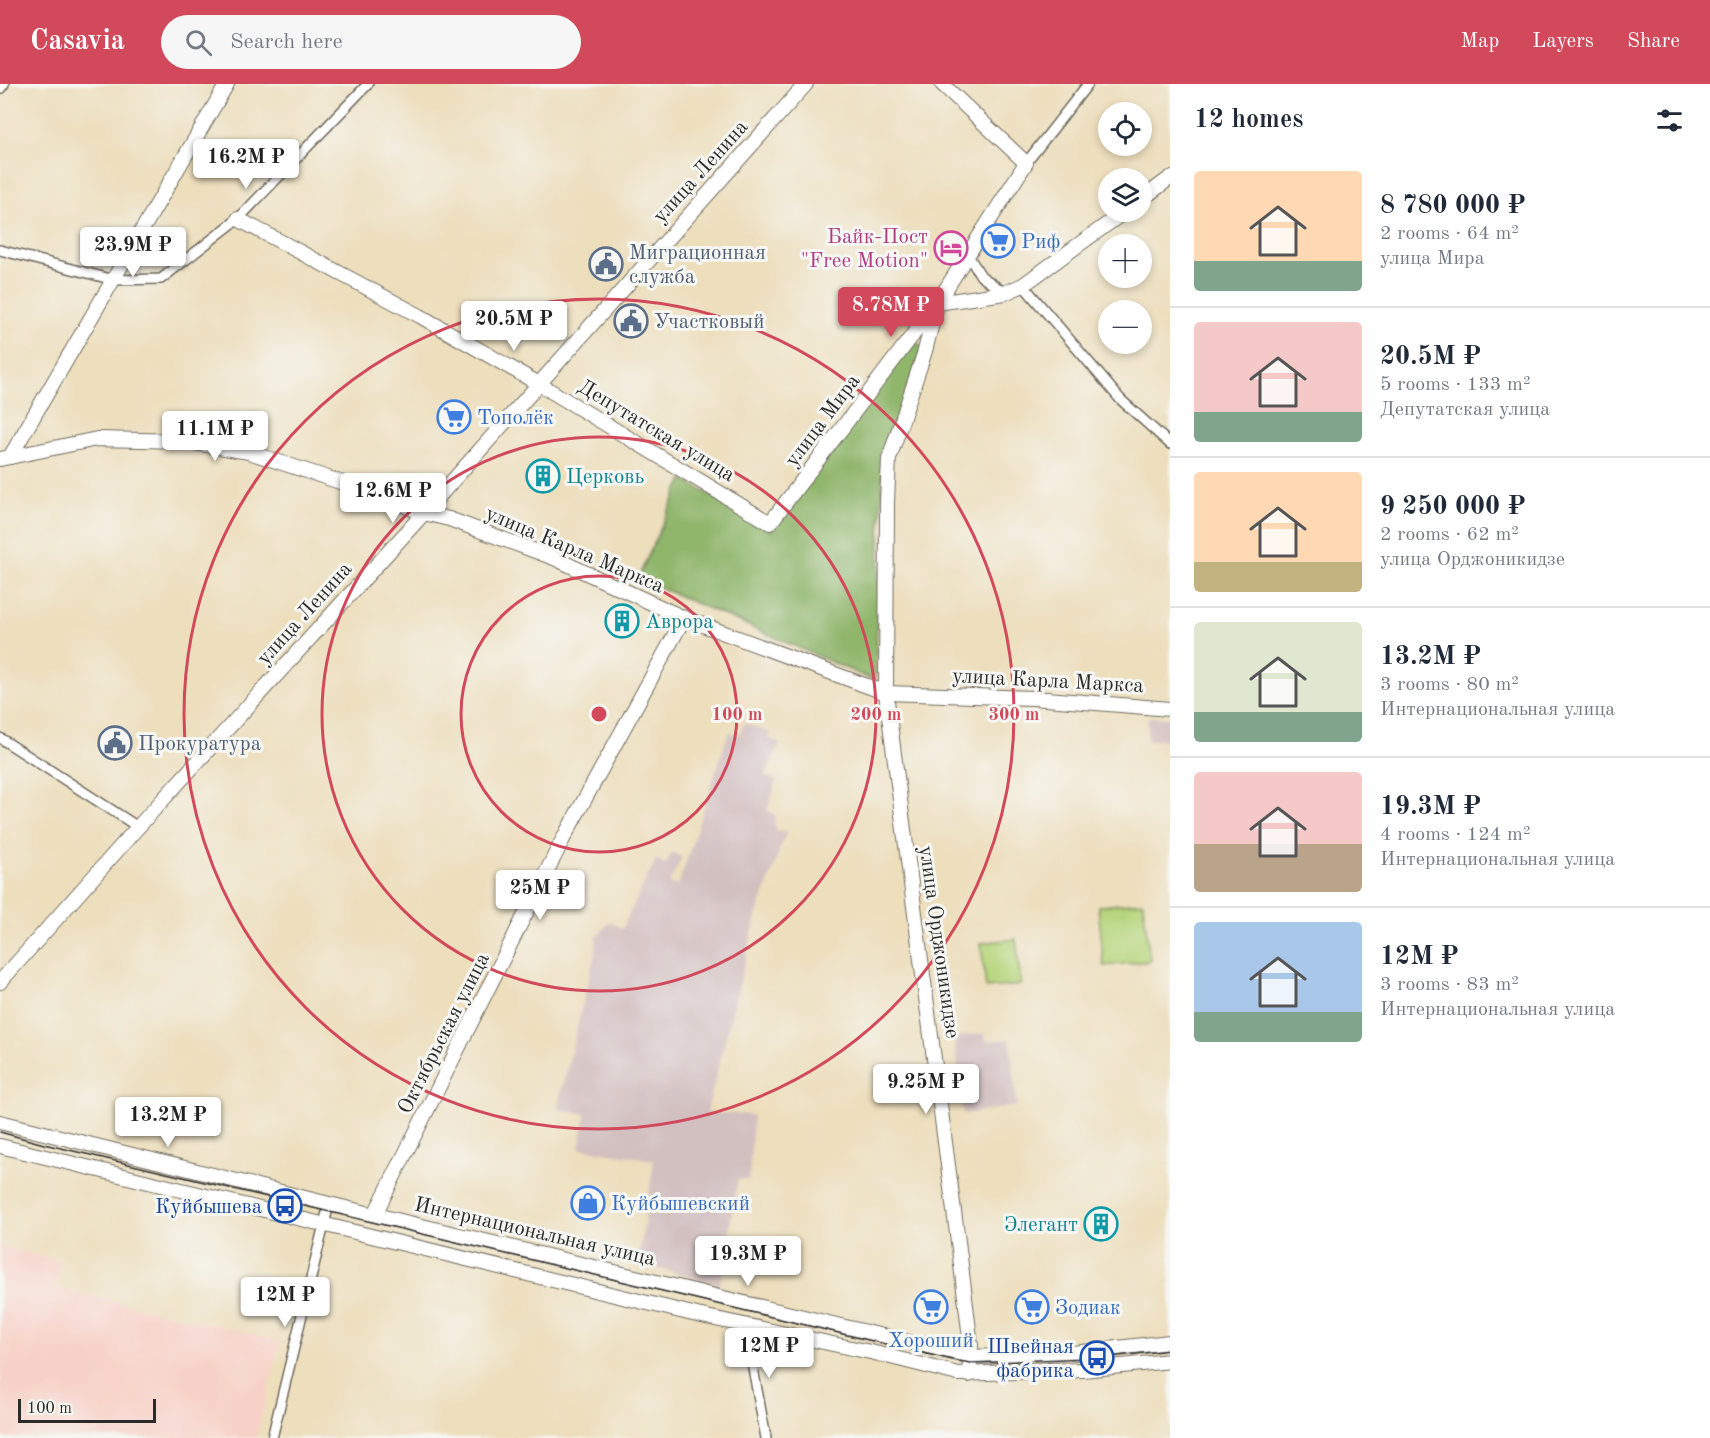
<!DOCTYPE html>
<html lang="en">
<head>
<meta charset="utf-8">
<style>
	body { margin:0; font-family:"Old Standard TT",serif; background:#f6f6f7; color:#1f2937; height:100vh; display:flex; flex-direction:column; font-size:22px; white-space:nowrap }
	* { box-sizing:border-box; margin:0 }
	p { font-size:20px; color:#747a83 }
	.icon { flex:none; width:33px; height:33px; fill:none; stroke:currentColor; stroke-width:2; stroke-linecap:round; stroke-linejoin:round }
	.map { position:relative; flex:1; overflow:hidden }
	.sheet { display:flex; flex-direction:column; background:#fff; width:540px }
	.sheet>* { flex:none }
	.fabs { position:absolute; left:1098px; top:18px; display:grid; gap:12px }
	.fabs a { display:grid; place-items:center; width:54px; height:54px; border-radius:50%; background:#fff; box-shadow:0 3px 9px #0003; font-size:30px }
	.scale { position:absolute; left:18px; bottom:15px; width:138px; box-sizing:border-box; padding-left:6px; border:3px solid #2b2b2b; border-top:0; font-size:16px; line-height:21px; white-space:nowrap; color:#2b2b2b; -webkit-text-stroke:4px #f6f6f2; paint-order:stroke }
	.price { position:absolute; translate:-50% -51px; padding:0 14px; border-radius:6px; background:#fff; color:#222; font-size:20px; line-height:39px; filter:drop-shadow(0 2px 3px #0008) }
	.price::after { content:''; position:absolute; left:50%; top:36px; width:18px; height:14px; margin-left:-9px; background:inherit; clip-path:polygon(0 0,100% 0,50% 100%) }
	.price.active { background:#d1495b; color:#fff }
	ul { padding:0; list-style:none }
	li { display:flex; align-items:center; gap:18px; height:150px; padding:0 24px }
	li+li { border-top:2px solid #e0e1e3 }
	li span { display:grid; place-items:center; flex:none; width:168px; height:120px; border-radius:6px; color:#555 }
	li>.icon { margin-inline-start:auto }
	span .icon { width:72px; height:72px; fill:#fffc; stroke-width:1 }
	li b { font-size:26px }
	h2 { display:flex; justify-content:space-between; align-items:center; height:72px; padding:0 24px; font-size:26px }
	header { display:flex; align-items:center; gap:36px; box-sizing:border-box; height:84px; padding:0 30px; background:#d1495b; color:#fff }
	header strong { font-size:28px }
	nav { display:flex; gap:33px; margin-inline-start:auto; font-size:21px }
	.search { width:420px; height:54px; background:#f6f6f7; display:flex; align-items:center; gap:15px; box-sizing:border-box; padding:0 21px; border-radius:33px; color:#747a83; font-size:22px }
	main { display:flex; flex:1; min-height:0 }
	.map>svg:first-child { display:block }
	.built { fill:#f7d1c7 }
	.industrial { fill:#d2bfc0 }
	.green { fill:#b6d57c; stroke:#708054; stroke-width:1.5 }
	.forest { fill:#90b66c; stroke:#5e704c; stroke-width:1.5 }
	.lines { fill:none; stroke-linecap:round; stroke-linejoin:round }
	.street-casing { stroke:#6f6a5e; stroke-width:12 }
	.secondary-casing { stroke:#6f6a5e; stroke-width:16 }
	.street { stroke:#fff; stroke-width:9 }
	.secondary { stroke:#fff; stroke-width:14 }
	.tram { stroke:#2b2b2b; stroke-width:1.5 }
	.ring { fill:none; stroke:#d1495b; stroke-width:3 }
	.labels { text-anchor:middle; stroke-width:6; stroke-linejoin:round; paint-order:stroke }
	.street-label { font-size:21px; fill:#2b2b2b; stroke:#f6f6f2 }
	.hotel-label { font-size:21px; fill:#b23c85; stroke:#f6f6f2; text-anchor:end }
	.shop-label { font-size:21px; fill:#366cbe; stroke:#f6f6f2; text-anchor:start }
	.service-label { font-size:21px; fill:#4e5e75; stroke:#f6f6f2; text-anchor:start }
	.culture-label { font-size:21px; fill:#0d838f; stroke:#f6f6f2; text-anchor:start }
	.transit-label { font-size:21px; fill:#164399; stroke:#f6f6f2; text-anchor:end }
	.centre { fill:#d1495b; stroke:#f6f6f2; stroke-width:3 }
	.ring-label { font-size:18px; text-anchor:middle; font-weight:bold; fill:#d1495b; stroke:#f6f6f2; stroke-width:6; stroke-linejoin:round; paint-order:stroke }
</style>
</head>
<body>
<header>
<strong>Casavia</strong>
<div class="search"><svg class="icon" aria-label="search" viewBox="0 0 24 24"><circle cx="10" cy="10" r="6"/><path d="M15 15l6 6"/></svg>Search here</div>
<nav><a>Map</a><a>Layers</a><a>Share</a></nav>
</header>
<main>
<div class="map">
<svg width="1170" height="1354" viewBox="0 0 1170 1354">
	<rect width="100%" height="100%" fill="#f6f6f2"/>
	<filter id="ink" filterUnits="userSpaceOnUse"><feTurbulence type="fractalNoise" baseFrequency=".0167" numOctaves="2"/><feDisplacementMap in="SourceGraphic" scale="12" xChannelSelector="R" yChannelSelector="G"/><feConvolveMatrix kernelMatrix="1 2 1 2 8 2 1 2 1" color-interpolation-filters="sRGB"/></filter>
	<filter id="wash" filterUnits="userSpaceOnUse"><feTurbulence type="fractalNoise" baseFrequency=".008" numOctaves="4" result="noise"/><feDisplacementMap in="SourceGraphic" scale="24" xChannelSelector="R" yChannelSelector="G"/><feGaussianBlur stdDeviation="1.35" result="paint"/><feColorMatrix in="noise" values="0 0 0 0 0 0 0 0 0 0 0 0 0 0 0 0 0 1.4 0 .05"/><feComposite in="paint" operator="in"/></filter>
	<g filter="url(#wash)">
		<rect width="100%" height="100%" fill="#eddebc"/>
		<!-- built -->
		<polygon class="built" points="0,1162 61,1177 55,1203 280,1257 256,1354 0,1354"/>
		<!-- industrial -->
		<g class="industrial">
			<polygon points="1148,633 1170,634 1170,668 1168,667 1168,656 1147,656"/>
			<polygon points="744,639 770,649 768,654 780,659 765,692 777,696 767,727 776,731 774,739 777,746 786,748 757,830 707,1028 753,1031 749,1096 738,1095 720,1201 638,1179 654,1076 579,1064 586,1030 557,1025 596,866 596,854 610,837 622,845 656,775 666,780 672,768 682,773 669,799 678,802 729,648 739,651"/>
			<polygon points="985,949 986,957 1010,955 1017,1022 963,1030 954,953"/>
		</g>
		<!-- green -->
		<g class="green">
			<polygon points="1143,818 1150,877 1104,882 1098,822"/>
			<polygon points="1016,855 1021,901 986,904 981,859"/>
		</g>
		<!-- forest -->
		<polygon class="forest" points="912,256 923,263 883,376 875,597 638,494 683,395 771,447"/>
	</g>
	<g filter="url(#ink)">
		<g class="lines">
			<defs>
				<g id="street">
					<polyline points="0,5 4,0"/>
					<polyline points="1026,79 1088,0"/>
					<polyline points="0,166 114,196 161,195 238,135 368,0"/>
					<polyline points="967,170 981,192 1005,209"/>
					<polyline points="1023,201 1120,315 1170,360"/>
					<polyline points="0,654 138,743"/>
					<polyline points="745,1241 766,1354"/>
					<polyline points="272,1354 329,1120"/>
				</g>
				<g id="secondary">
					<polyline points="1142,115 1170,94"/>
					<polyline points="238,135 420,232 539,300 770,439 937,219 1026,79 942,0"/>
					<polyline points="10,373 227,0"/>
					<polyline points="0,375 97,355 183,357 249,368 352,402 424,429 449,435 554,474 684,534 886,609 1034,614 1170,625"/>
					<polyline points="0,898 138,743 424,429 806,0"/>
					<polyline points="0,1038 329,1120 971,1273 1073,1269 1170,1258"/>
					<polyline points="0,1062 697,1231 875,1269 958,1290 1083,1286 1170,1277"/>
					<polyline points="375,1130 563,755 684,534"/>
					<polyline points="969,1291 971,1262 959,1165 886,609 887,418 889,375 925,267 937,219 1005,209 1023,201 1124,128"/>
				</g>
			</defs>
			<!-- street casing -->
			<use href="#street" class="street-casing"/>
			<!-- secondary casing -->
			<use href="#secondary" class="secondary-casing"/>
			<!-- street -->
			<use href="#street" class="street"/>
			<!-- secondary -->
			<use href="#secondary" class="secondary"/>
			<!-- tram -->
			<polyline class="tram" points="0,1048 44,1060 953,1276 971,1279 1110,1273 1170,1266"/>
		</g>
	</g>
	<!-- distance rings -->
	<g class="ring">
		<circle cx="599" cy="630" r="138"/>
		<circle cx="599" cy="630" r="277"/>
		<circle cx="599" cy="630" r="415"/>
	</g>
	<!-- icons -->
	<defs>
		<symbol id="supermarket-ring" viewBox="-11 -11 22 22"><circle r="9.5" fill="#f6f6f2" stroke="#3f7fe0" stroke-width="1.5"/><path d="M-6-5.5h2.5l.6 2H6L4.5 2H-2.5L-4.4-4H-6ZM-1.5 3.2a1.3 1.3 0 1 0 .1 0ZM3 3.2a1.3 1.3 0 1 0 .1 0Z" fill="#3f7fe0"/></symbol>
		<symbol id="hotel-ring" viewBox="-11 -11 22 22"><circle r="9.5" fill="#f6f6f2" stroke="#d1479c" stroke-width="1.5"/><path d="M-6-4.5h1.5V1H6V5H4.5V3h-9V5H-6ZM-4 0a1.8 1.8 0 1 1 3.6 0ZM.5 0V-2.5h3Q6-2.5 6 0Z" fill="#d1479c"/></symbol>
		<symbol id="civic-ring" viewBox="-11 -11 22 22"><circle r="9.5" fill="#f6f6f2" stroke="#5c6f8a" stroke-width="1.5"/><path d="M-.6-6.5H3V-4.5H.6V-3L4-1V1h2V6H-6V1h2V-1L-.6-3ZM-1.2 2.5V6h2.4V2.5Z" fill="#5c6f8a"/></symbol>
		<symbol id="building-ring" viewBox="-11 -11 22 22"><circle r="9.5" fill="#f6f6f2" stroke="#0f9aa8" stroke-width="1.5"/><path d="M-4-6H4V6H1V3H-1V6H-4ZM-2.5-4.3h1.7v1.8h-1.7ZM.8-4.3h1.7v1.8H.8ZM-2.5-1h1.7V.8h-1.7ZM.8-1h1.7V.8H.8Z" fill="#0f9aa8"/></symbol>
		<symbol id="shop-ring" viewBox="-11 -11 22 22"><circle r="9.5" fill="#f6f6f2" stroke="#3f7fe0" stroke-width="1.5"/><path d="M-5-2.5h2.3a2.7 3.5 0 0 1 5.4 0H5L5.5 6h-11ZM-1.5-2.5h3a1.5 2.3 0 0 0-3 0Z" fill="#3f7fe0"/></symbol>
		<symbol id="bus-ring" viewBox="-11 -11 22 22"><circle r="9.5" fill="#f6f6f2" stroke="#1a4fb4" stroke-width="1.5"/><path d="M-5-6H5V4H4V6H2V4H-2V6H-4V4H-5ZM-3.5-4V0h7V-4ZM-3.5 1.2v1.5H-2V1.2ZM2 1.2v1.5H3.5V1.2Z" fill="#1a4fb4"/></symbol>
	</defs>
	<g fill-rule="evenodd">
		<use href="#supermarket-ring" x="979" y="138" width="38" height="38"/>
		<use href="#hotel-ring" x="932" y="145" width="38" height="38"/>
		<use href="#civic-ring" x="587" y="161" width="38" height="38"/>
		<use href="#civic-ring" x="612" y="218" width="38" height="38"/>
		<use href="#supermarket-ring" x="435" y="314" width="38" height="38"/>
		<use href="#building-ring" x="524" y="373" width="38" height="38"/>
		<use href="#building-ring" x="603" y="518" width="38" height="38"/>
		<use href="#civic-ring" x="96" y="640" width="38" height="38"/>
		<use href="#shop-ring" x="569" y="1100" width="38" height="38"/>
		<use href="#bus-ring" x="266" y="1103" width="38" height="38"/>
		<use href="#building-ring" x="1082" y="1121" width="38" height="38"/>
		<use href="#supermarket-ring" x="912" y="1204" width="38" height="38"/>
		<use href="#supermarket-ring" x="1013" y="1204" width="38" height="38"/>
		<use href="#bus-ring" x="1078" y="1255" width="38" height="38"/>
	</g>
	<g class="labels">
		<!-- street labels -->
		<g class="street-label">
			<text transform="translate(700 87) rotate(-48)" y="7">улица Ленина</text>
			<text transform="translate(822 336) rotate(-53)" y="7">улица Мира</text>
			<text transform="translate(657 346) rotate(31)" y="7">Депутатская улица</text>
			<text transform="translate(575 465) rotate(23)" y="7">улица Карла Маркса</text>
			<text transform="translate(304 529) rotate(-48)" y="7">улица Ленина</text>
			<text transform="translate(1048 596) rotate(3)" y="7">улица Карла Маркса</text>
			<text transform="translate(940 858) rotate(82)" y="7">улица Орджоникидзе</text>
			<text transform="translate(443 949) rotate(-63)" y="7">Октябрьская улица</text>
			<text transform="translate(535 1147) rotate(13)" y="7">Интернациональная улица</text>
		</g>
		<!-- hotel labels -->
		<g class="hotel-label">
			<text x="928" y="159">Байк-Пост<tspan x="928" dy="24">"Free Motion"</tspan></text>
		</g>
		<!-- shop labels -->
		<g class="shop-label">
			<text x="1021" y="164">Риф</text>
			<text x="477" y="340">Тополёк</text>
			<text x="611" y="1126">Куйбышевский</text>
			<text x="1055" y="1230">Зодиак</text>
			<text x="931" y="1263" text-anchor="middle">Хороший</text>
		</g>
		<!-- service labels -->
		<g class="service-label">
			<text x="629" y="175">Миграционная<tspan x="629" dy="24">служба</tspan></text>
			<text x="654" y="244">Участковый</text>
			<text x="138" y="666">Прокуратура</text>
		</g>
		<!-- culture labels -->
		<g class="culture-label">
			<text x="566" y="399">Церковь</text>
			<text x="645" y="544">Аврора</text>
			<text x="1078" y="1147" text-anchor="end">Элегант</text>
		</g>
		<!-- transit labels -->
		<g class="transit-label">
			<text x="262" y="1129">Куйбышева</text>
			<text x="1074" y="1269">Швейная<tspan x="1074" dy="24">фабрика</tspan></text>
		</g>
	</g>
	<circle cx="599" cy="630" r="9" class="centre"/>
	<g class="ring-label">
		<text x="737" y="636">100 m</text>
		<text x="876" y="636">200 m</text>
		<text x="1014" y="636">300 m</text>
	</g>
</svg>
<div class="fabs">
<a><svg class="icon" aria-label="locate" viewBox="0 0 24 24"><circle cx="12" cy="12" r="6"/><path d="M12 2v4M12 18v4M2 12h4M18 12h4"/></svg></a>
<a><svg class="icon" aria-label="layers" viewBox="0 0 24 24"><path d="M12 4l9 5-9 5-9-5zM3 14l9 5 9-5"/></svg></a>
<a>+</a>
<a>−</a>
</div>
<div class="scale">100 m</div>
<b class="price" style="left:246px;top:106px">16.2M ₽</b>
<b class="price" style="left:133px;top:194px">23.9M ₽</b>
<b class="price active" style="left:891px;top:254px">8.78M ₽</b>
<b class="price" style="left:514px;top:268px">20.5M ₽</b>
<b class="price" style="left:215px;top:378px">11.1M ₽</b>
<b class="price" style="left:393px;top:440px">12.6M ₽</b>
<b class="price" style="left:540px;top:837px">25M ₽</b>
<b class="price" style="left:926px;top:1031px">9.25M ₽</b>
<b class="price" style="left:168px;top:1064px">13.2M ₽</b>
<b class="price" style="left:748px;top:1203px">19.3M ₽</b>
<b class="price" style="left:285px;top:1244px">12M ₽</b>
<b class="price" style="left:769px;top:1295px">12M ₽</b>
</div>
<section class="sheet">
<h2>12 homes<svg class="icon" aria-label="filters" viewBox="0 0 24 24"><path d="M4 7h16M4 17h16"/><circle cx="9" cy="7" r="2"/><circle cx="15" cy="17" r="2"/></svg></h2>
<ul>
<li><span style="background:linear-gradient(#ffd9b3 75%,#7fa58c 0)"><svg class="icon" aria-label="home" viewBox="0 0 24 24"><path d="M3 11l9-7 9 7M6 9v11h12V9"/></svg></span><div><b>8 780 000 ₽</b><p>2 rooms · 64 m²</p><p>улица Мира</p></div></li>
<li><span style="background:linear-gradient(#f6c9c9 75%,#7fa58c 0)"><svg class="icon" aria-label="home" viewBox="0 0 24 24"><path d="M3 11l9-7 9 7M6 9v11h12V9"/></svg></span><div><b>20.5M ₽</b><p>5 rooms · 133 m²</p><p>Депутатская улица</p></div></li>
<li><span style="background:linear-gradient(#ffd9b3 75%,#c2b280 0)"><svg class="icon" aria-label="home" viewBox="0 0 24 24"><path d="M3 11l9-7 9 7M6 9v11h12V9"/></svg></span><div><b>9 250 000 ₽</b><p>2 rooms · 62 m²</p><p>улица Орджоникидзе</p></div></li>
<li><span style="background:linear-gradient(#dfe7d0 75%,#7fa58c 0)"><svg class="icon" aria-label="home" viewBox="0 0 24 24"><path d="M3 11l9-7 9 7M6 9v11h12V9"/></svg></span><div><b>13.2M ₽</b><p>3 rooms · 80 m²</p><p>Интернациональная улица</p></div></li>
<li><span style="background:linear-gradient(#f6c9c9 60%,#b9a48a 0)"><svg class="icon" aria-label="home" viewBox="0 0 24 24"><path d="M3 11l9-7 9 7M6 9v11h12V9"/></svg></span><div><b>19.3M ₽</b><p>4 rooms · 124 m²</p><p>Интернациональная улица</p></div></li>
<li><span style="background:linear-gradient(#a9c7e8 75%,#7fa58c 0)"><svg class="icon" aria-label="home" viewBox="0 0 24 24"><path d="M3 11l9-7 9 7M6 9v11h12V9"/></svg></span><div><b>12M ₽</b><p>3 rooms · 83 m²</p><p>Интернациональная улица</p></div></li>
</ul>
</section>
</main>
</body>
</html>
